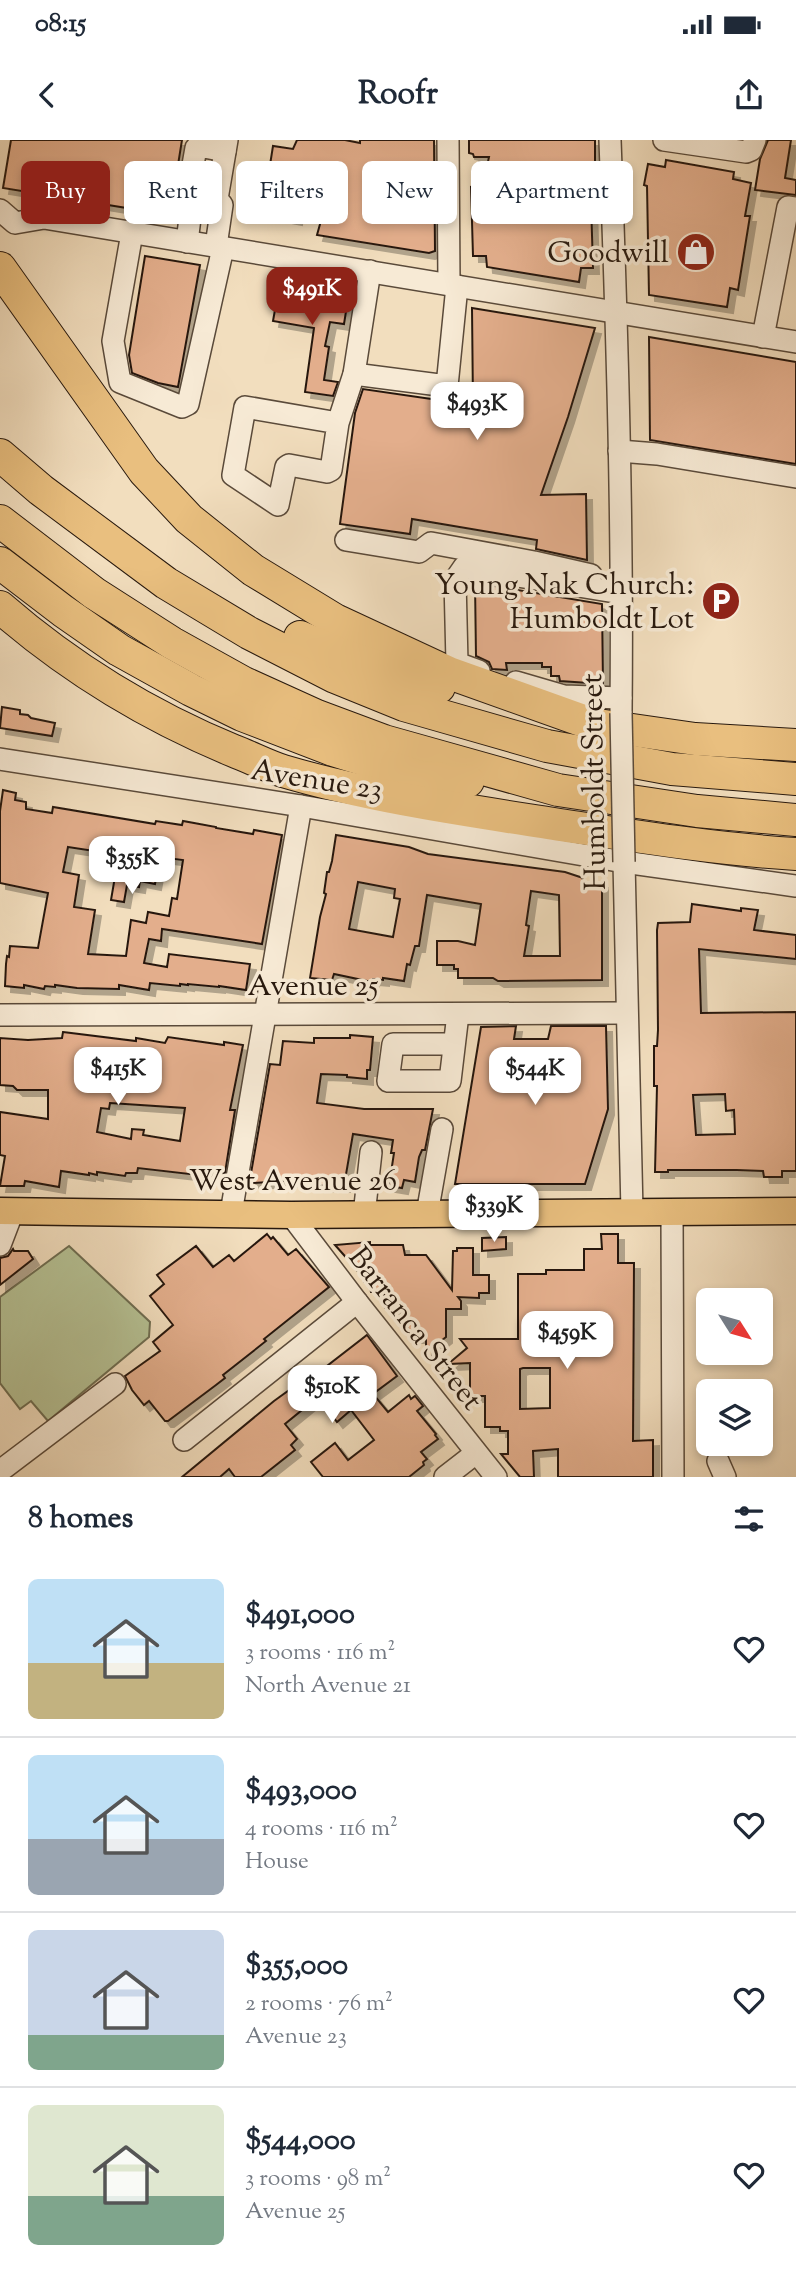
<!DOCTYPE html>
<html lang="en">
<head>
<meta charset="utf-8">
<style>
	body { margin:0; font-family:"Sorts Mill Goudy",serif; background:#f6f6f7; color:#1f2937; height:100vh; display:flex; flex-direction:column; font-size:26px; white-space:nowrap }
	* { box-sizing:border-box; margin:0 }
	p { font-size:23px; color:#747a83 }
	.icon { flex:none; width:38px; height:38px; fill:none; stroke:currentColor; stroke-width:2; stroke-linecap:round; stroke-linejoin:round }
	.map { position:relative; height:1337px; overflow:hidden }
	.sheet { display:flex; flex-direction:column; background:#fff; flex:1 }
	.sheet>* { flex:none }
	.banner { position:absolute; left:21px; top:21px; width:754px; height:63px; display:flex; gap:14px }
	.needle { width:46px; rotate:127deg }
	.tools { position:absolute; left:696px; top:1148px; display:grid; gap:14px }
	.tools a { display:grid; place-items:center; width:77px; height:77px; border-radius:10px; background:#fff; box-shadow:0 4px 10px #0003; font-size:35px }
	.price { position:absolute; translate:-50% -60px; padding:0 16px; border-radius:14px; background:#fff; color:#222; font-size:23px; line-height:46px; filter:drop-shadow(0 2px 4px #0008) }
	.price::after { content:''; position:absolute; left:50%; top:42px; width:21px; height:16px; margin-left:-10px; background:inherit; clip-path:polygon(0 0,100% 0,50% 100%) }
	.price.on { background:#8f2418; color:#fff }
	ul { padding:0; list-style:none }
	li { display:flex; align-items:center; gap:21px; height:175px; padding:0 28px }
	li+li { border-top:2px solid #e0e1e3 }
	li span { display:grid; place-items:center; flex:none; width:196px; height:140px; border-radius:10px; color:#555 }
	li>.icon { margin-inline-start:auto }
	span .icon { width:84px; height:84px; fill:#fffc; stroke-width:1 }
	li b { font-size:30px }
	h2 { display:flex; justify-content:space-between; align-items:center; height:84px; padding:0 28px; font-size:30px }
	.tag { padding:0 24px; border-radius:10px; background:#fff; box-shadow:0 4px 10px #0003; font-size:24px; line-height:63px }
	.tag.on { background:#8f2418; color:#fff }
	.status { display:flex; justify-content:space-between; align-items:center; height:49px; padding:0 35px; background:#fff; direction:ltr }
	.status svg { height:19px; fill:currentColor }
	header { display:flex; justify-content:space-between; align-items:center; height:91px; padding:0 28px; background:#fff; font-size:32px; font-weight:700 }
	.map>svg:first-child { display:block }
	.green { fill:#b6c295; stroke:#6f6e52; stroke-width:2 }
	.building { fill:#e3ae8c; stroke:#28190e; stroke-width:2; fill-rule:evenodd; filter:url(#shadow) }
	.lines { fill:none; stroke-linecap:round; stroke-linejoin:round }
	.minor-casing { stroke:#5a4a3a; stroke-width:24 }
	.major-casing { stroke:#28190e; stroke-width:29 }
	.highway-casing { stroke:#28190e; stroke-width:34 }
	.minor { stroke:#f7ead5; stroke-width:21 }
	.major { stroke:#e9bf7f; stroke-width:26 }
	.highway { stroke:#e9bf7f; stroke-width:32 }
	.minor-bridge-casing { stroke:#5a4a3a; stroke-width:24; stroke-linecap:butt }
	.minor-bridge { stroke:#f7ead5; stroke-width:21 }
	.labels { text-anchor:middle; stroke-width:7; stroke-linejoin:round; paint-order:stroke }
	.poi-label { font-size:30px; fill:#28190e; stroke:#f7ead5; text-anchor:end }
	.street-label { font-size:30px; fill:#28190e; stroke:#f7ead5 }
</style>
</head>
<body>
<div class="status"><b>08:15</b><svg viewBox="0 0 49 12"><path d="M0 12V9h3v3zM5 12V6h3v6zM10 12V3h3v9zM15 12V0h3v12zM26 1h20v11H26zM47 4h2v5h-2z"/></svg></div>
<header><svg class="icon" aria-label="back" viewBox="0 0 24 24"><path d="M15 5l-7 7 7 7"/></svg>Roofr<svg class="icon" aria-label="share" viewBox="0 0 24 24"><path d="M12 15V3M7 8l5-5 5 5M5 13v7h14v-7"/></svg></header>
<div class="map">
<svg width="796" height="1337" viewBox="0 0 796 1337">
	<defs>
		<filter id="shadow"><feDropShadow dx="6" dy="6" stdDeviation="0" flood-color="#0004"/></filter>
	</defs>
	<rect width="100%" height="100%" fill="#f2debe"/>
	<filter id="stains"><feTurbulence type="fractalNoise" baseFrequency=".00286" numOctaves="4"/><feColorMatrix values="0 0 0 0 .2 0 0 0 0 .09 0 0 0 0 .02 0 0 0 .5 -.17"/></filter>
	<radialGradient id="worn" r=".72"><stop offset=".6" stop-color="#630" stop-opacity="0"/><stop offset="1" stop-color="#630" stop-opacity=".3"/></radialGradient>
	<!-- green -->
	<polygon class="green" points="69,1106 150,1182 149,1197 48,1281 31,1261 20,1269 0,1243 0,1157"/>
	<!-- building -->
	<g class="building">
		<polygon points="11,0 182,0 170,75 3,48"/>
		<polygon points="297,0 345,0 360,3 360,0 434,0 435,111 429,113 317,95 322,77 297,72 296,79 265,73 273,25 270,25 273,6 293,9"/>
		<polygon points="469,0 595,0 595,28 590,29 593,128 581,128 579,142 487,127 486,116 473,116 471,47 482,49 489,17 474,17 473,14 469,13"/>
		<polygon points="768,0 791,0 785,38 796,40 796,55 755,50 760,19"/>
		<polygon points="666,20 734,32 733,39 751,43 745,76 750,76 738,150 730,148 727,167 649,155 647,46 644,45 648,24 665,27"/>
		<polygon points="145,116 200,125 178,247 158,243 132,233 129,215"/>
		<polygon points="280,142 313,147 312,153 348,159 344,184 330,182 325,206 329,207 324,240 338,242 333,256 305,252 314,188 273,181"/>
		<polygon points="472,168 595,188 568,277 541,355 586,354 587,420 536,409 537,400 412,379 410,394 340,384 355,273 363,249 473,265"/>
		<polygon points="649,197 796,222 796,324 650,300"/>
		<polygon points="475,443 602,464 603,544 560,541 559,536 551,536 551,527 542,527 542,523 506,523 507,530 492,529 489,522 476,516"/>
		<polygon points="2,567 20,570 20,574 28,575 31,578 55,583 52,596 0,588"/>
		<path d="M3,650L16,653L15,660L26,662V669L52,673L53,667L155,684L156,681L182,685L183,681L216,687V688L253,694L254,690L282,695L262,804L162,789L161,801L149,799L144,823L167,827L169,814L250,824L246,850L219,846V847L188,844V845L180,844V846L150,843L149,850L119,845V849L77,848L55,845V847L45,846L44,849L24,845V848L5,846L6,824L7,816L9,817L10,806L38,808L48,753L0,743V671ZM68,707L101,712L100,716L118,719L111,760L124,762L127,745L139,747L140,741L155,744L160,717L183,720L177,759L172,758L169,776L148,772L146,783L131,780L126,816L88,814L95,770L74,767L79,735L63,732Z"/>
		<path d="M336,695L409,707L428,714L565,732L583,738L582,743L602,742V840L498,841L493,838H458V829H454V825H437V801H458L475,805L481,764L427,755L419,806H415L410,825L407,824L404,841L383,838V840L373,839L372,842L334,834L332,840L310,838L320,777L326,754L324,753L327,732H329L332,721ZM358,742L395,749L394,758L400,759L393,797L349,789ZM531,751L559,755L560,816H524L529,786L526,785Z"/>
		<path d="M692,764L741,771V768L758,770L754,790L796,795V819L699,809L701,873L796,872V1031H782V1037H764L763,1031L737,1030H668V1032H655L657,946H654V906H657L658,890L657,790L658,783L690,782ZM725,954L726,971L734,970L735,994L696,995L693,955Z"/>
		<polygon points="516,886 514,899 548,899 551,886 606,886 608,969 585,1044 455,1044 481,887"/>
		<path d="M63,892L136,901V898L165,903L168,897L224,905V902L243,905L230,970H235L225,1033L199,1029L198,1035L138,1028L137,1033H126L125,1036L97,1032V1035L89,1033V1035L61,1031L59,1047L25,1041L24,1046H0L5,1016L0,1015V972L48,979V950H17L13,946L0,945V898L28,900L62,898ZM110,963L185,968L180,1001L143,995L144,990L132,989L131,999L97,992L101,968L109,969Z"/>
		<polygon points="350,895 373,897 370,930 367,930 367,939 347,937 347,935 321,934 317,963 364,969 433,969 425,1010 422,1010 419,1017 415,1042 404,1040 402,1048 389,1046 394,1013 391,1013 393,1000 353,994 344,1046 317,1045 317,1042 300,1040 254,1043 250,1039 270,924 280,925 283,901 314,903 314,898 350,898"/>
		<polygon points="267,1094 271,1099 273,1097 288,1115 296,1109 329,1147 264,1199 266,1201 223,1235 225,1238 216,1245 168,1281 165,1281 149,1261 144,1265 132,1250 125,1236 160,1211 153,1202 173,1185 150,1156 164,1144 157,1135 196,1106 213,1127 229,1115 234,1121"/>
		<path d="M601,1094H618V1123H634L633,1301L653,1300V1337H558V1309L533,1311L534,1337H520L501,1314H508V1291H500V1287H485V1256H470V1223L448,1224L467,1208L460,1199H518V1134H546V1130H584V1109H602ZM523,1228H550V1268L520,1269V1229Z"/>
		<polygon points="506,1097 506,1109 482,1111 482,1098"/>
		<polygon points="370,1102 370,1105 403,1105 405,1115 426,1115 452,1150 453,1111 457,1111 457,1108 473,1108 473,1135 489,1135 489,1153 479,1153 479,1158 458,1157 461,1161 461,1169 446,1169 446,1197 426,1213 426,1197 409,1197 408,1188 404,1188 403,1168 385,1168 384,1152 371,1152 369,1142 364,1142 364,1138 362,1138 361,1125 351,1125 351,1123 335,1105"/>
		<polygon points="13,1109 14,1111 28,1111 33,1119 0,1145 0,1118 8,1116"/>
		<polygon points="367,1195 397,1236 373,1254 388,1272 409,1255 411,1259 415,1256 423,1266 417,1271 436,1294 435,1295 438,1299 421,1312 427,1319 423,1322 424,1325 409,1337 323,1337 311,1322 335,1303 348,1320 374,1300 351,1270 337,1282 318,1257 285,1284 297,1299 291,1305 295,1310 261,1337 235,1337 229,1329 220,1337 182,1337 274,1261 299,1243 301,1246"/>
	</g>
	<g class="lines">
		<defs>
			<g id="minor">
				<polyline points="448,0 449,144"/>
				<path d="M610,0C617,191 623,382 621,573"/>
				<polyline points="664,0 746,12 751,10 755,0"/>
				<polyline points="0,70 15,83 44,78 796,202"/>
				<polyline points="132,93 113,201 120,242 182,267 188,264 223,108"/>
				<polyline points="187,102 190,78 186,64 196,8 199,6 225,11"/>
				<polyline points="216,106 222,65 217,59 227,0"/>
				<polyline points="763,197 788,67 796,68"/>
				<polyline points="354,234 447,246 457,146"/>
				<polyline points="338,283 331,330 327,332 289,325 286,327 278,365 233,335 245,267 338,283 354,234 370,131"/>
				<polyline points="619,311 657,314 796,337"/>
				<polyline points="346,400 419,412 431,403 534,422 591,435"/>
				<polyline points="479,531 457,523 455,440 464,427 621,453"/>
				<polyline points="516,542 564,556 621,558"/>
				<polyline points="0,619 301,666 624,722 796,746"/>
				<polyline points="624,722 632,1072"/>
				<polyline points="0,875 626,873"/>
				<polyline points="454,904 393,904 388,941 450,941 458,874"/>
				<polyline points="672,1072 673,1337"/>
				<polyline points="231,1073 301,666"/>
				<polyline points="427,1074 442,989"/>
				<polyline points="291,1075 357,1162 496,1337"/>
				<polyline points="364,1075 371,1012"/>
				<polyline points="0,1105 13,1071"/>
				<polyline points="184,1300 357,1162"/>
				<polyline points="718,1321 725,1337"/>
				<polyline points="0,1331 115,1244"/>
				<polyline points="445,1337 476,1313"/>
			</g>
			<polyline id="major" points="0,1071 291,1075 796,1071"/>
			<g id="highway">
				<polyline points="0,128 144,331 189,379 253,430 335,480 449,533 592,584"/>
				<polyline points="0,315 41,350 166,443 249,493 335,537 404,565 547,606 672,629 796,639"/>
				<polyline points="0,381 94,453 172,503 244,543 317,576 384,601 558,650 697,671 796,680"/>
				<polyline points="0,423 63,471 119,510 191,550 242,575 333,610 420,637 468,641"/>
				<path d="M0,467C69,527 149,576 234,611C250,617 267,626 283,631C371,657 464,670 554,684C634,696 715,709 796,714"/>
				<polyline points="300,497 337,513 439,547"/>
				<polyline points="591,584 695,599 796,605"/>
			</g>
		</defs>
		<!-- minor casing -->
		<use href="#minor" class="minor-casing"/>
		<!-- major casing -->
		<use href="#major" class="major-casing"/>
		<!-- highway casing -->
		<use href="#highway" class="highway-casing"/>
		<!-- minor -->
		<use href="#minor" class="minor"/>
		<!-- major -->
		<use href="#major" class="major"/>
		<!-- highway -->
		<use href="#highway" class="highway"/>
		<defs>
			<polyline id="minor-bridge" points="621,573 624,722"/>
		</defs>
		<!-- minor-bridge casing -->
		<use href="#minor-bridge" class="minor-bridge-casing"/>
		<!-- minor-bridge -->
		<use href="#minor-bridge" class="minor-bridge"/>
	</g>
	<!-- icons -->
	<defs>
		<symbol id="shop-disc" viewBox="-11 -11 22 22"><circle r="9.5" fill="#8f2418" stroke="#f7ead5"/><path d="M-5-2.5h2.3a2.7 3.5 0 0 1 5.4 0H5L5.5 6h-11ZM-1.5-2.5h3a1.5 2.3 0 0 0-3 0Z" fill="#fff"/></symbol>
		<symbol id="parking-disc" viewBox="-11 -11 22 22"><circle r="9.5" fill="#8f2418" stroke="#f7ead5"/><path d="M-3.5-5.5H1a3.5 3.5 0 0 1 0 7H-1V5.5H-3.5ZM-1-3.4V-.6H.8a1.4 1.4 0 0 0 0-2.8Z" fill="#fff"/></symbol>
	</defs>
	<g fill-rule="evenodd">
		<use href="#shop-disc" x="674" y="90" width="44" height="44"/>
		<use href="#parking-disc" x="699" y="439" width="44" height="44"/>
	</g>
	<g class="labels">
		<!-- poi labels -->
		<g class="poi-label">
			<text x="669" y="122">Goodwill</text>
			<text x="694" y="454">Young Nak Church:<tspan x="694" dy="34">Humboldt Lot</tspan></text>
		</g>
		<!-- street labels -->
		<g class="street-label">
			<text transform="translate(317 639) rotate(9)" y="10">Avenue 23</text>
			<text transform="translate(593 642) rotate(-91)" y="10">Humboldt Street</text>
			<text x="313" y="855">Avenue 25</text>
			<text x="293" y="1050">West Avenue 26</text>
			<text transform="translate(416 1188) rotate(52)" y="10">Barranca Street</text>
		</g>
	</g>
	<rect width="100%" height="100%" filter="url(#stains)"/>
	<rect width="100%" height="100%" fill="url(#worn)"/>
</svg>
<div class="tools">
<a><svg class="needle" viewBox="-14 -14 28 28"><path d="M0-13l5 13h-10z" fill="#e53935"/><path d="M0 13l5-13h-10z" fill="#747a83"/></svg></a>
<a><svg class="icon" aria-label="layers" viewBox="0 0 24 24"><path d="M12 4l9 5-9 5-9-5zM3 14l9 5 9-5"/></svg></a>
</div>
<b class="price on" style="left:312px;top:187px">$491K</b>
<b class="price" style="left:477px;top:302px">$493K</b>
<b class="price" style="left:132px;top:756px">$355K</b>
<b class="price" style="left:118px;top:967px">$415K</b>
<b class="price" style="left:535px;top:967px">$544K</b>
<b class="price" style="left:494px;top:1104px">$339K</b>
<b class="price" style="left:567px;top:1231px">$459K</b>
<b class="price" style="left:332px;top:1285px">$510K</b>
<div class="banner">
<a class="tag on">Buy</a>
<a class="tag">Rent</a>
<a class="tag">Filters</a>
<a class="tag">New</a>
<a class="tag">Apartment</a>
</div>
</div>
<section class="sheet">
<h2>8 homes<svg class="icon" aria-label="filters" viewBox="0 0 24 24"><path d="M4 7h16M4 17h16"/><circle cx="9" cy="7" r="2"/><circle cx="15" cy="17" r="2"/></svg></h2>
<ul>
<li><span style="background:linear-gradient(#bfe0f5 60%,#c2b280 0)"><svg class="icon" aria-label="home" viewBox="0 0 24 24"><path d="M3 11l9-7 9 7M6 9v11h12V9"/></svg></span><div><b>$491,000</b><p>3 rooms · 116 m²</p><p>North Avenue 21</p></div><svg class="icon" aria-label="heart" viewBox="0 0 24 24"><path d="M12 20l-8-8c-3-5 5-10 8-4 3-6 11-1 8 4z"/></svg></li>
<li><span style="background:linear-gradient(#bfe0f5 60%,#9aa5b1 0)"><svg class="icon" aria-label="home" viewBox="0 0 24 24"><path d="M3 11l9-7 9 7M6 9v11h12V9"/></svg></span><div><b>$493,000</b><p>4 rooms · 116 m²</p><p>House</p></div><svg class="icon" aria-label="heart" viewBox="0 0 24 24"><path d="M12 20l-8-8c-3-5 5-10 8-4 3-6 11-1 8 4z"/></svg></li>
<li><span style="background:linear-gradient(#c9d6e8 75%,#7fa58c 0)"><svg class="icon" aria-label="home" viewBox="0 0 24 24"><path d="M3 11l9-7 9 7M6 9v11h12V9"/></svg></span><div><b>$355,000</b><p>2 rooms · 76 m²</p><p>Avenue 23</p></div><svg class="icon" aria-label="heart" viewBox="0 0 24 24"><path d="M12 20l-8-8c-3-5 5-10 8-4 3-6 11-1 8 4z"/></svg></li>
<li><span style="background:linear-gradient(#dfe7d0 65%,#7fa58c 0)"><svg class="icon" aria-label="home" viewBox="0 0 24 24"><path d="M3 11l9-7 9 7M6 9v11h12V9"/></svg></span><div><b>$544,000</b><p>3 rooms · 98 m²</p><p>Avenue 25</p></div><svg class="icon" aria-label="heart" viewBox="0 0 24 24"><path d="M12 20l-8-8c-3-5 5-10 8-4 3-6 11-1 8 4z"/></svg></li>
</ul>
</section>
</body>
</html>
